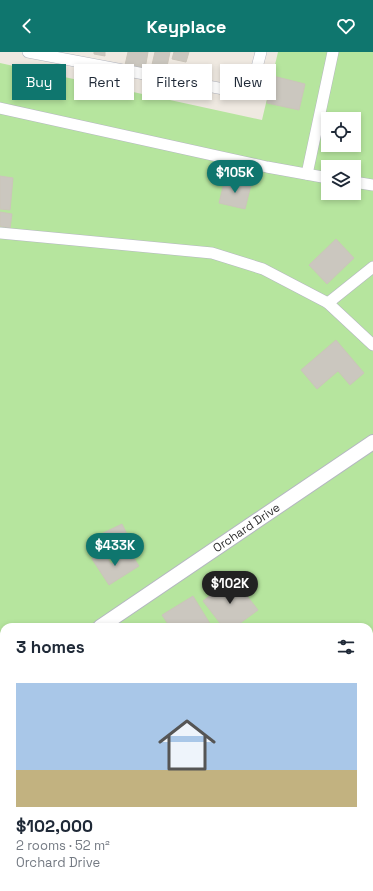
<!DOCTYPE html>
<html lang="en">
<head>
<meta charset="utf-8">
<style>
	body { margin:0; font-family:"Space Grotesk",sans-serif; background:#f6f6f7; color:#1f2937; height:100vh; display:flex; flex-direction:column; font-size:15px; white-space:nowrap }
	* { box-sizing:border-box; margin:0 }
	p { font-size:13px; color:#747a83 }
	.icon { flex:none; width:22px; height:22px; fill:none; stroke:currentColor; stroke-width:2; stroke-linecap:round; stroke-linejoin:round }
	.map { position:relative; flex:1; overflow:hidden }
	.sheet { position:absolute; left:0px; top:571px; width:373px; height:268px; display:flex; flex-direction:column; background:#fff; border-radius:12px 12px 0 0; box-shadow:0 2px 6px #0003 }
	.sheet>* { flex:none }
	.guide { position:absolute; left:12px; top:12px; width:349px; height:36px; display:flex; gap:8px }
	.buttons { position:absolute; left:321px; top:60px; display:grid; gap:8px }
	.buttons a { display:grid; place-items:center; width:40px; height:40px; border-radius:0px; background:#fff; box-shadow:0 2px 6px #0003; font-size:20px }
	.price { position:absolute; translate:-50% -34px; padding:0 9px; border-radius:14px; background:#0f766e; color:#fff; font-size:13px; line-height:26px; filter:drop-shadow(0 1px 2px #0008) }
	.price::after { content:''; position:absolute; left:50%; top:24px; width:12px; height:9px; margin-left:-6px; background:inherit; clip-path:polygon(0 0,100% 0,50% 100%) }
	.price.on { background:#222; color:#fff }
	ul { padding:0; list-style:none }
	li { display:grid; align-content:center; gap:8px; height:212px; padding:0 16px }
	li span { display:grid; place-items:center; height:124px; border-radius:0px; color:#555 }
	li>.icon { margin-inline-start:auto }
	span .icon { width:72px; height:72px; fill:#fffc; stroke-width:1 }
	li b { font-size:17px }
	h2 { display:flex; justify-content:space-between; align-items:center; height:48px; padding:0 16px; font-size:17px }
	.chip { padding:0 14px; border-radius:0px; background:#fff; box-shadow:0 2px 6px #0003; font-size:14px; line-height:36px }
	.chip.on { background:#0f766e; color:#fff }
	header { display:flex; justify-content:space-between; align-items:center; height:52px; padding:0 16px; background:#0f766e; color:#fff; font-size:18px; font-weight:700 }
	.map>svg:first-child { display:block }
	.green { fill:#b6e59e; fill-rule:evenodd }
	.building { fill:#cbc7bf; stroke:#cbc5ba }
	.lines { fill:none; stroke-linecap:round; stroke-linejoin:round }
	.minor-casing { stroke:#b4b7c1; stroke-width:12 }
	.tertiary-casing { stroke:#b4b7c1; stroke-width:16 }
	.minor { stroke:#fff; stroke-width:11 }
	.tertiary { stroke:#fff; stroke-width:14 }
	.labels { text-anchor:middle; stroke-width:3; stroke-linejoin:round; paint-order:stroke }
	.street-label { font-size:12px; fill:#2e2e2e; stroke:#fff }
</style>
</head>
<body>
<header><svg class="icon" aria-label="back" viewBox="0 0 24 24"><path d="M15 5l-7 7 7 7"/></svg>Keyplace<svg class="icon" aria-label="heart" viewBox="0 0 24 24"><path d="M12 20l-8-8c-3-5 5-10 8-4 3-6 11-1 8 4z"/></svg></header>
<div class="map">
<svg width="373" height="839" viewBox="0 0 373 839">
	<rect width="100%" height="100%" fill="#efe9e1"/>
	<!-- green -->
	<path class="green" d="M278,0H373V839H0V11L262,68ZM328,67H354V93H328ZM328,115H354V141H328ZM4,575H369V835H4Z"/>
	<!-- building -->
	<g class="building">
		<polygon points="94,0 105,0 105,4 94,2"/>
		<polygon points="128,0 148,0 145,17 125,13"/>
		<polygon points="155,0 170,0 165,24 150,21"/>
		<polygon points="174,0 189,0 186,10 172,7"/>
		<polygon points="273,24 305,32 299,58 267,51"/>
		<polygon points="0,124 13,126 10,158 0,157"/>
		<polygon points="225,127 251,133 245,157 219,151"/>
		<polygon points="0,160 12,162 10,176 0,174"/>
		<polygon points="336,187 354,206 327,232 309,213"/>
		<polygon points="336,288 364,321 350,333 338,319 317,337 301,318"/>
		<polygon points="122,472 132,492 113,501 103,481"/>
		<polygon points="104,500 111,512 130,500 139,514 109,533 92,507"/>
		<polygon points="233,526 258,558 235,575 223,575 203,549"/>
		<polygon points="193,544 212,575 170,575 162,563"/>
	</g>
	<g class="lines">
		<defs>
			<g id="minor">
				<polyline points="28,0 250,42 261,0"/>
				<polyline points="0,56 267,115 328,126"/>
				<polyline points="307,122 333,0"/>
				<polyline points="354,130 373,133"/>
				<polyline points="0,181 212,201 263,217 328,251 373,293"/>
				<polyline points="328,251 373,215"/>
				<polyline points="0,594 4,611"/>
				<polyline points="369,781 373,773"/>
				<polyline points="95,835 98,839"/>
				<polyline points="312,839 317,835"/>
			</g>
			<g id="tertiary">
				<path id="s1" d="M100,575L373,390"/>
				<polyline points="0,638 4,637"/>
			</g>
		</defs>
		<!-- minor casing -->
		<use href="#minor" class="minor-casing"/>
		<!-- tertiary casing -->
		<use href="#tertiary" class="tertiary-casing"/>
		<!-- minor -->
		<use href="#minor" class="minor"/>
		<!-- tertiary -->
		<use href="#tertiary" class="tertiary"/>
	</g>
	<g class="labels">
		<!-- street labels -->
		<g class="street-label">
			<text dy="4" stroke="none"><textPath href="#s1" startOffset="177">Orchard Drive</textPath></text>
		</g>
	</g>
</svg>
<div class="buttons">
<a><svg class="icon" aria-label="locate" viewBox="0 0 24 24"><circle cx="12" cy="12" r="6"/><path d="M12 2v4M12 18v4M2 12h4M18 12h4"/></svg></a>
<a><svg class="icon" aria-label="layers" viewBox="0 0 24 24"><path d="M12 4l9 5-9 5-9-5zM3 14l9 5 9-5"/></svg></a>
</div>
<b class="price" style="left:235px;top:142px">$105K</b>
<b class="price" style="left:115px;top:515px">$433K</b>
<b class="price on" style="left:230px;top:553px">$102K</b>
<div class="guide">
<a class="chip on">Buy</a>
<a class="chip">Rent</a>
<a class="chip">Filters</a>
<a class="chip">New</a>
</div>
<section class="sheet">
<h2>3 homes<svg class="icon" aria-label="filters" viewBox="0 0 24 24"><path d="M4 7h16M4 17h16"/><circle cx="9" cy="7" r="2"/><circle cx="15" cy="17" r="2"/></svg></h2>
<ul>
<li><span style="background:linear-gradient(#a9c7e8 70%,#c2b280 0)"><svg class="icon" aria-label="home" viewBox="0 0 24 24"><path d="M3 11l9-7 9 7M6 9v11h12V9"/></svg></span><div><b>$102,000</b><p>2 rooms · 52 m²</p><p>Orchard Drive</p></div></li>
</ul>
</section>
</div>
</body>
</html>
